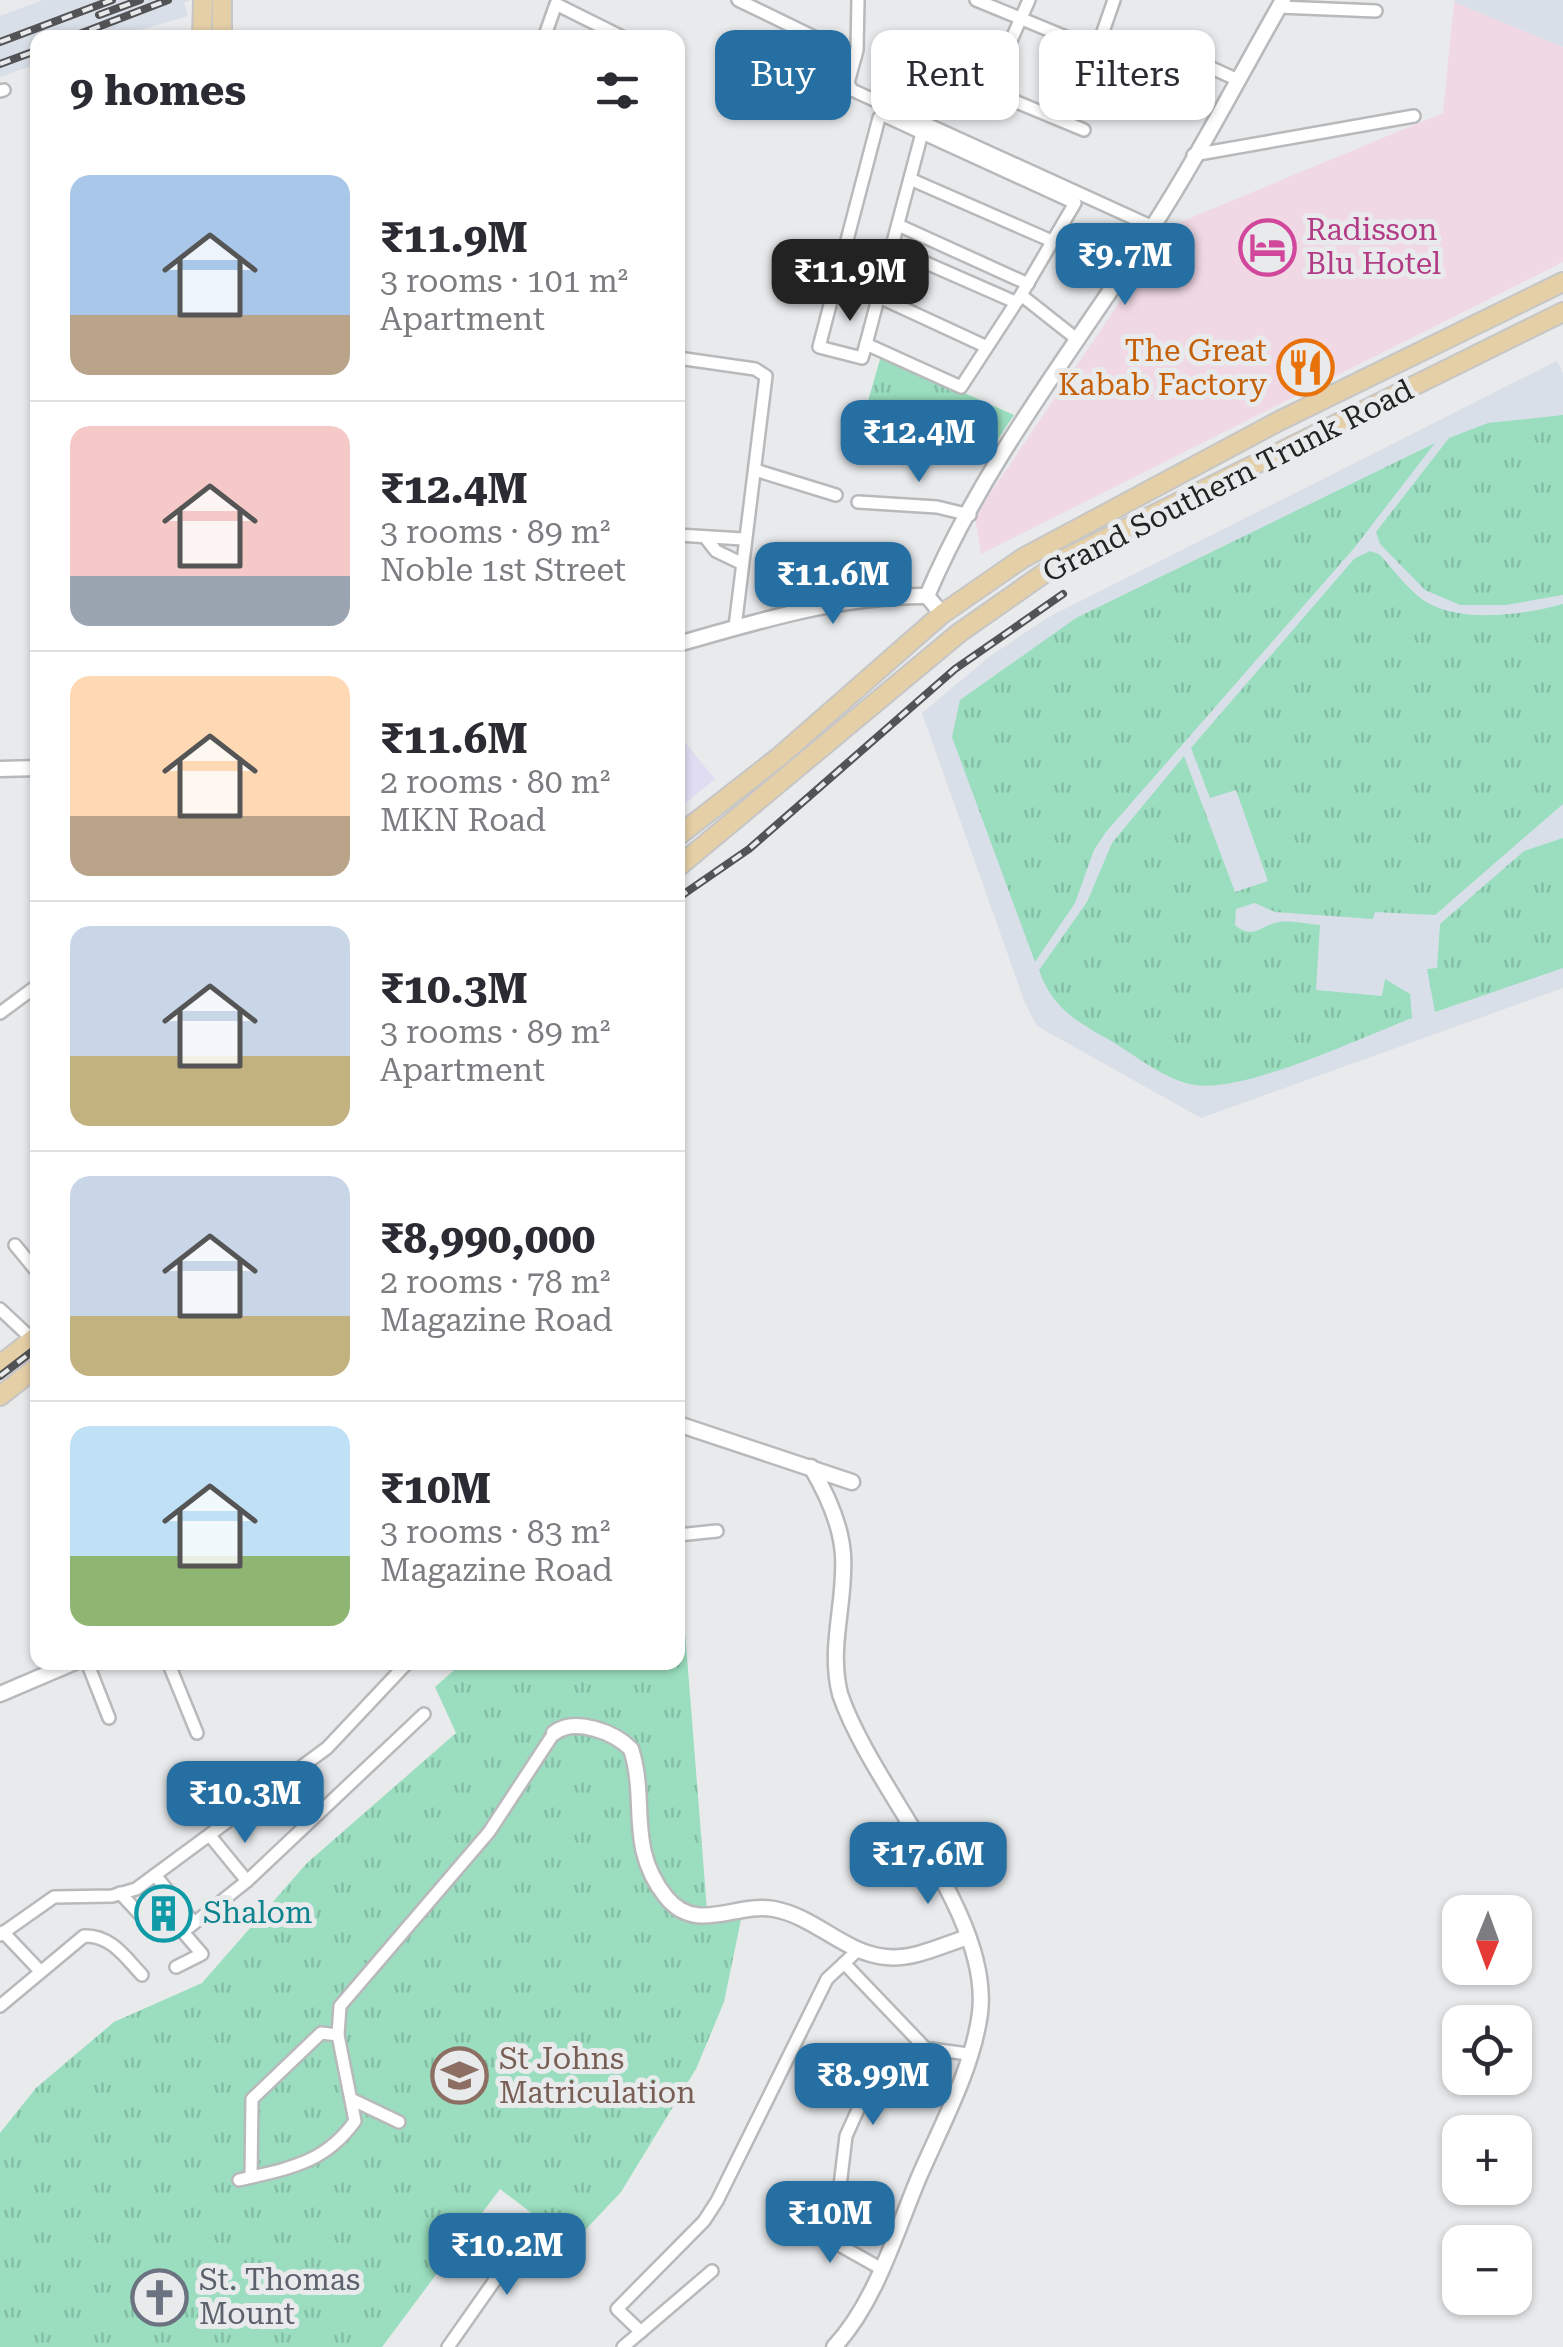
<!DOCTYPE html>
<html lang="en">
<head>
<meta charset="utf-8">
<style>
	body { margin:0; font-family:"Roboto Serif",serif; background:#f7f7f7; color:#2b2b33; height:100vh; display:flex; flex-direction:column; font-size:38px; white-space:nowrap }
	* { box-sizing:border-box; margin:0 }
	p { font-size:32px; color:#7c7c81 }
	.icon { flex:none; width:55px; height:55px; fill:none; stroke:currentColor; stroke-width:2; stroke-linecap:round; stroke-linejoin:round }
	.map { position:relative; flex:1; overflow:hidden }
	.side { position:absolute; left:30px; top:30px; width:655px; height:1640px; display:flex; flex-direction:column; background:#fff; border-radius:20px; box-shadow:0 2px 8px #0004 }
	.side>* { flex:none }
	.top-card { position:absolute; left:715px; top:30px; width:698px; height:90px; display:flex; gap:20px }
	.needle { width:65px; rotate:181deg }
	.fabs { position:absolute; left:1442px; top:1895px; display:grid; gap:20px }
	.fabs a { display:grid; place-items:center; width:90px; height:90px; border-radius:20px; background:#fff; box-shadow:0 2px 8px #0004; font-size:50px }
	.price { position:absolute; translate:-50% -85px; padding:0 22px; border-radius:20px; background:#256fa3; color:#fff; font-size:32px; line-height:65px; filter:drop-shadow(0 2px 5px #0008) }
	.price::after { content:''; position:absolute; left:50%; top:60px; width:30px; height:22px; margin-left:-15px; background:inherit; clip-path:polygon(0 0,100% 0,50% 100%) }
	.price.current { background:#222; color:#fff }
	ul { padding:0; list-style:none }
	li { display:flex; align-items:center; gap:30px; height:250px; padding:0 40px }
	li+li { border-top:2px solid #e1e1e2 }
	li span { display:grid; place-items:center; flex:none; width:280px; height:200px; border-radius:20px; color:#555 }
	li>.icon { margin-inline-start:auto }
	span .icon { width:120px; height:120px; fill:#fffc; stroke-width:1 }
	li b { font-size:42px }
	h2 { display:flex; justify-content:space-between; align-items:center; height:120px; padding:0 40px; font-size:42px }
	.tag { padding:0 35px; border-radius:20px; background:#fff; box-shadow:0 2px 8px #0004; font-size:35px; line-height:90px }
	.tag.current { background:#256fa3; color:#fff }
	.map>svg:first-child { display:block }
	.commercial { fill:#f0d8e4 }
	.industrial { fill:#e0ddf3 }
	.built { fill:#d9dfe8 }
	.grass { fill:url(#grass-tufts) }
	.lines { fill:none; stroke-linecap:round; stroke-linejoin:round }
	.minor-casing { stroke:#b7b9bb; stroke-width:16 }
	.tertiary-casing { stroke:#b7b9bb; stroke-width:19 }
	.primary-casing { stroke:#c6c6c6; stroke-width:22 }
	.minor { stroke:#fff; stroke-width:11 }
	.tertiary { stroke:#fff; stroke-width:14 }
	.primary { stroke:#e5cfa7; stroke-width:18 }
	.rail-casing { stroke:#525354; stroke-width:8 }
	.rail { stroke:#e8eaec; stroke-width:4; stroke-dasharray:11; stroke-linecap:butt }
	.labels { text-anchor:middle; stroke-width:10; stroke-linejoin:round; paint-order:stroke }
	.hotel-label { font-size:30px; fill:#b23c85; stroke:#e8eaec; text-anchor:start }
	.food-label { font-size:30px; fill:#c56008; stroke:#e8eaec; text-anchor:end }
	.street-label { font-size:30px; fill:#222323; stroke:#e8eaec }
	.culture-label { font-size:30px; fill:#0d838f; stroke:#e8eaec; text-anchor:start }
	.education-label { font-size:30px; fill:#785e54; stroke:#e8eaec; text-anchor:start }
	.worship-label { font-size:30px; fill:#5b616d; stroke:#e8eaec; text-anchor:start }
</style>
</head>
<body>
<div class="map">
<svg width="1563" height="2347" viewBox="0 0 1563 2347">
	<defs>
		<pattern id="grass-tufts" width="24" height="20" patternUnits="userSpaceOnUse" patternTransform="scale(2.5)"><rect width="24" height="20" fill="#9adebf"/><path d="M3 7l-1-3M5 7V3M7 7l1-3M15 17l-1-3M17 17v-4M19 17l1-3" fill="none" stroke="#84bea4"/></pattern>
	</defs>
	<rect width="100%" height="100%" fill="#e8eaec"/>
	<!-- commercial -->
	<polygon class="commercial" points="1454,2 1563,47 1563,262 981,554 975,516 1171,226 1443,113"/>
	<!-- industrial -->
	<polygon class="industrial" points="678,734 715,779 678,809"/>
	<!-- built -->
	<g class="built">
		<polygon points="43,0 191,0 184,3 188,16 116,37 38,38 37,64 0,77 0,16"/>
		<polygon points="1454,0 1563,0 1563,47 1454,2"/>
		<polygon points="1557,361 1563,373 1563,988 1201,1118 1037,1026 1025,1003 922,713 989,657 1047,618"/>
	</g>
	<!-- grass -->
	<g class="grass">
		<polygon points="881,356 1014,415 998,439 987,442 866,408"/>
		<polygon points="1563,415 1563,595 1506,605 1460,605 1425,590 1380,544 1376,532 1449,438 1488,423"/>
		<polygon points="1435,443 1355,547 1106,832 1094,850 1075,903 1035,962 952,737 960,700 1076,618"/>
		<path d="M1370,551L1379,554C1393,569 1407,588 1423,600C1458,624 1525,615 1563,604V804L1435,915L1375,912L1373,919L1275,912L1255,903L1236,909L1235,925C1252,939 1258,928 1275,923C1287,919 1307,924 1320,925L1316,990L1382,996L1385,979L1410,994L1412,1018C1360,1038 1245,1093 1194,1085C1166,1080 1137,1057 1113,1042C1079,1023 1052,1009 1039,970L1087,902L1112,843L1184,756L1235,892L1268,881L1236,790L1210,798L1191,748L1354,559Z"/>
		<polygon points="1563,838 1563,968 1435,1012 1427,969 1437,968 1440,924 1524,851"/>
		<polygon points="678,1586 682,1594 707,1910 744,1905 724,2002 696,2069 621,2192 572,2244 500,2189 382,2347 0,2347 0,2133 36,2088 114,2022 202,1983 307,1863 456,1733 435,1687 462,1663 678,1662"/>
	</g>
	<g class="lines">
		<defs>
			<g id="minor">
				<polyline points="738,0 855,57"/>
				<polyline points="858,0 857,50 848,83 852,90 1153,227"/>
				<polyline points="976,0 1090,47 1099,43 1114,0"/>
				<polyline points="1279,7 1376,11"/>
				<polyline points="544,38 556,4 624,38"/>
				<polyline points="894,51 1084,130"/>
				<polyline points="1203,64 1238,80"/>
				<polyline points="989,90 1029,0"/>
				<polyline points="0,91 4,90"/>
				<polyline points="1193,155 1414,116"/>
				<polyline points="910,179 1054,242"/>
				<polyline points="898,225 1028,284"/>
				<polyline points="892,248 1015,302"/>
				<polyline points="1021,295 961,387 866,344 922,133 1075,203 1021,295 1078,340"/>
				<polyline points="879,297 987,347"/>
				<polyline points="866,344 862,358 819,347 879,118 883,115 922,133"/>
				<polyline points="678,358 755,369 766,376 735,627"/>
				<polyline points="755,470 836,495"/>
				<polyline points="858,502 937,507 970,515"/>
				<polyline points="678,535 743,539"/>
				<polyline points="705,537 716,551 741,563"/>
				<polyline points="0,1013 38,985"/>
				<polyline points="15,1245 38,1273"/>
				<polyline points="0,1309 32,1339"/>
				<polyline points="678,1535 717,1531"/>
				<polyline points="87,1662 109,1718"/>
				<polyline points="168,1662 197,1733"/>
				<polyline points="211,1837 247,1881"/>
				<polyline points="155,1875 194,1923"/>
				<polyline points="120,1893 149,1924"/>
				<polyline points="3,1932 40,1971"/>
				<polyline points="0,1935 54,1897 112,1896 136,1889 327,1748 408,1662"/>
				<polyline points="844,1963 928,2051"/>
				<polyline points="176,1967 202,1954 183,1932 247,1881 424,1714"/>
				<path d="M0,2006L84,1936C111,1935 125,1957 142,1975"/>
				<polyline points="353,2100 399,2122"/>
				<polyline points="251,2177 252,2099 321,2033 338,2035"/>
				<path d="M239,2180C289,2168 324,2164 355,2121L338,2035L340,2006L489,1832L554,1733"/>
				<polyline points="880,2268 825,2237 837,2211 846,2136 870,2083 931,2049 968,2054"/>
				<polyline points="641,2332 617,2309 704,2221 717,2201 827,1979 857,1951"/>
				<polyline points="448,2347 533,2226"/>
				<polyline points="623,2347 712,2271"/>
			</g>
			<g id="tertiary">
				<path d="M927,596C982,466 1073,350 1150,231C1198,157 1239,77 1283,0"/>
				<path d="M678,644C759,621 842,595 927,596L942,614"/>
				<polyline points="0,769 38,768"/>
				<polyline points="678,1424 852,1482"/>
				<path d="M811,1467C827,1494 841,1524 843,1555C846,1603 828,1646 840,1694C872,1789 992,1913 980,2013C973,2068 941,2126 919,2177C895,2234 876,2302 834,2347"/>
				<polyline points="0,1694 75,1662"/>
				<path d="M554,1733C575,1717 614,1732 631,1749C648,1801 626,1847 666,1897C697,1935 735,1902 774,1909C816,1917 844,1953 886,1957C913,1960 943,1945 968,1937"/>
			</g>
			<g id="primary">
				<polyline points="222,0 222,38"/>
				<polyline points="202,38 203,0"/>
				<polyline points="678,836 779,757 942,614 1023,558 1279,421 1563,282"/>
				<polyline points="678,867 959,633 1066,558 1563,312"/>
				<polyline points="0,1365 38,1335"/>
				<polyline points="0,1396 38,1366"/>
			</g>
		</defs>
		<!-- minor casing -->
		<use href="#minor" class="minor-casing"/>
		<!-- tertiary casing -->
		<use href="#tertiary" class="tertiary-casing"/>
		<!-- primary casing -->
		<use href="#primary" class="primary-casing"/>
		<!-- minor -->
		<use href="#minor" class="minor"/>
		<!-- tertiary -->
		<use href="#tertiary" class="tertiary"/>
		<!-- primary -->
		<use href="#primary" class="primary"/>
		<defs>
			<g id="rail">
				<polyline points="99,15 140,0"/>
				<polyline points="69,38 168,0"/>
				<polyline points="0,42 112,0"/>
				<polyline points="0,64 38,50"/>
				<polyline points="678,898 749,849 955,669 1063,594"/>
				<polyline points="0,1376 38,1347"/>
			</g>
		</defs>
		<!-- rail casing -->
		<use href="#rail" class="rail-casing"/>
		<!-- rail -->
		<use href="#rail" class="rail"/>
	</g>
	<!-- icons -->
	<defs>
		<symbol id="hotel-ring" viewBox="-11 -11 22 22"><circle r="9.5" fill="#e8eaec" stroke="#d1479c" stroke-width="1.5"/><path d="M-6-4.5h1.5V1H6V5H4.5V3h-9V5H-6ZM-4 0a1.8 1.8 0 1 1 3.6 0ZM.5 0V-2.5h3Q6-2.5 6 0Z" fill="#d1479c"/></symbol>
		<symbol id="restaurant-ring" viewBox="-11 -11 22 22"><circle r="9.5" fill="#e8eaec" stroke="#e8710a" stroke-width="1.5"/><path d="M-5-6h1v4h1v-4h1v4h1v-4h1v5L-1.5 .5V6h-2V.5L-5-1ZM5-6V6H3V1.5H1.5Q1.5-4 5-6Z" fill="#e8710a"/></symbol>
		<symbol id="building-ring" viewBox="-11 -11 22 22"><circle r="9.5" fill="#e8eaec" stroke="#0f9aa8" stroke-width="1.5"/><path d="M-4-6H4V6H1V3H-1V6H-4ZM-2.5-4.3h1.7v1.8h-1.7ZM.8-4.3h1.7v1.8H.8ZM-2.5-1h1.7V.8h-1.7ZM.8-1h1.7V.8H.8Z" fill="#0f9aa8"/></symbol>
		<symbol id="school-ring" viewBox="-11 -11 22 22"><circle r="9.5" fill="#e8eaec" stroke="#8d6e63" stroke-width="1.5"/><path d="M0-5L7-2L0 1L-7-2ZM-4 1L0 2.5L4 1V4Q0 6-4 4Z" fill="#8d6e63"/></symbol>
		<symbol id="church-ring" viewBox="-11 -11 22 22"><circle r="9.5" fill="#e8eaec" stroke="#6b7280" stroke-width="1.5"/><path d="M-1.2-6h2.4v3.5h3.3v2.4h-3.3V6h-2.4V-.1h-3.3v-2.4h3.3Z" fill="#6b7280"/></symbol>
	</defs>
	<g fill-rule="evenodd">
		<use href="#hotel-ring" x="1236" y="216" width="63" height="63"/>
		<use href="#restaurant-ring" x="1274" y="336" width="63" height="63"/>
		<use href="#building-ring" x="132" y="1882" width="63" height="63"/>
		<use href="#school-ring" x="428" y="2044" width="63" height="63"/>
		<use href="#church-ring" x="128" y="2266" width="63" height="63"/>
	</g>
	<g class="labels">
		<!-- hotel labels -->
		<g class="hotel-label">
			<text x="1306" y="240">Radisson<tspan x="1306" dy="34">Blu Hotel</tspan></text>
		</g>
		<!-- food labels -->
		<g class="food-label">
			<text x="1267" y="361">The Great<tspan x="1267" dy="34">Kabab Factory</tspan></text>
		</g>
		<!-- street labels -->
		<g class="street-label">
			<text transform="translate(1228 481) rotate(-27)" y="10">Grand Southern Trunk Road</text>
		</g>
		<!-- culture labels -->
		<g class="culture-label">
			<text x="203" y="1923">Shalom</text>
		</g>
		<!-- education labels -->
		<g class="education-label">
			<text x="499" y="2069">St Johns<tspan x="499" dy="34">Matriculation</tspan></text>
		</g>
		<!-- worship labels -->
		<g class="worship-label">
			<text x="199" y="2290">St. Thomas<tspan x="199" dy="34">Mount</tspan></text>
		</g>
	</g>
</svg>
<div class="fabs">
<a><svg class="needle" viewBox="-14 -14 28 28"><path d="M0-13l5 13h-10z" fill="#e53935"/><path d="M0 13l5-13h-10z" fill="#7c7c81"/></svg></a>
<a><svg class="icon" aria-label="locate" viewBox="0 0 24 24"><circle cx="12" cy="12" r="6"/><path d="M12 2v4M12 18v4M2 12h4M18 12h4"/></svg></a>
<a>+</a>
<a>−</a>
</div>
<b class="price" style="left:1125px;top:308px">₹9.7M</b>
<b class="price current" style="left:850px;top:324px">₹11.9M</b>
<b class="price" style="left:919px;top:485px">₹12.4M</b>
<b class="price" style="left:833px;top:627px">₹11.6M</b>
<b class="price" style="left:245px;top:1846px">₹10.3M</b>
<b class="price" style="left:928px;top:1907px">₹17.6M</b>
<b class="price" style="left:873px;top:2128px">₹8.99M</b>
<b class="price" style="left:830px;top:2266px">₹10M</b>
<b class="price" style="left:507px;top:2298px">₹10.2M</b>
<div class="top-card">
<a class="tag current">Buy</a>
<a class="tag">Rent</a>
<a class="tag">Filters</a>
</div>
<section class="side">
<h2>9 homes<svg class="icon" aria-label="filters" viewBox="0 0 24 24"><path d="M4 7h16M4 17h16"/><circle cx="9" cy="7" r="2"/><circle cx="15" cy="17" r="2"/></svg></h2>
<ul>
<li><span style="background:linear-gradient(#a9c7e8 70%,#b9a48a 0)"><svg class="icon" aria-label="home" viewBox="0 0 24 24"><path d="M3 11l9-7 9 7M6 9v11h12V9"/></svg></span><div><b>₹11.9M</b><p>3 rooms · 101 m²</p><p>Apartment</p></div></li>
<li><span style="background:linear-gradient(#f6c9c9 75%,#9aa5b1 0)"><svg class="icon" aria-label="home" viewBox="0 0 24 24"><path d="M3 11l9-7 9 7M6 9v11h12V9"/></svg></span><div><b>₹12.4M</b><p>3 rooms · 89 m²</p><p>Noble 1st Street</p></div></li>
<li><span style="background:linear-gradient(#ffd9b3 70%,#b9a48a 0)"><svg class="icon" aria-label="home" viewBox="0 0 24 24"><path d="M3 11l9-7 9 7M6 9v11h12V9"/></svg></span><div><b>₹11.6M</b><p>2 rooms · 80 m²</p><p>MKN Road</p></div></li>
<li><span style="background:linear-gradient(#c9d6e8 65%,#c2b280 0)"><svg class="icon" aria-label="home" viewBox="0 0 24 24"><path d="M3 11l9-7 9 7M6 9v11h12V9"/></svg></span><div><b>₹10.3M</b><p>3 rooms · 89 m²</p><p>Apartment</p></div></li>
<li><span style="background:linear-gradient(#c9d6e8 70%,#c2b280 0)"><svg class="icon" aria-label="home" viewBox="0 0 24 24"><path d="M3 11l9-7 9 7M6 9v11h12V9"/></svg></span><div><b>₹8,990,000</b><p>2 rooms · 78 m²</p><p>Magazine Road</p></div></li>
<li><span style="background:linear-gradient(#bfe0f5 65%,#8fb573 0)"><svg class="icon" aria-label="home" viewBox="0 0 24 24"><path d="M3 11l9-7 9 7M6 9v11h12V9"/></svg></span><div><b>₹10M</b><p>3 rooms · 83 m²</p><p>Magazine Road</p></div></li>
</ul>
</section>
</div>
</body>
</html>
